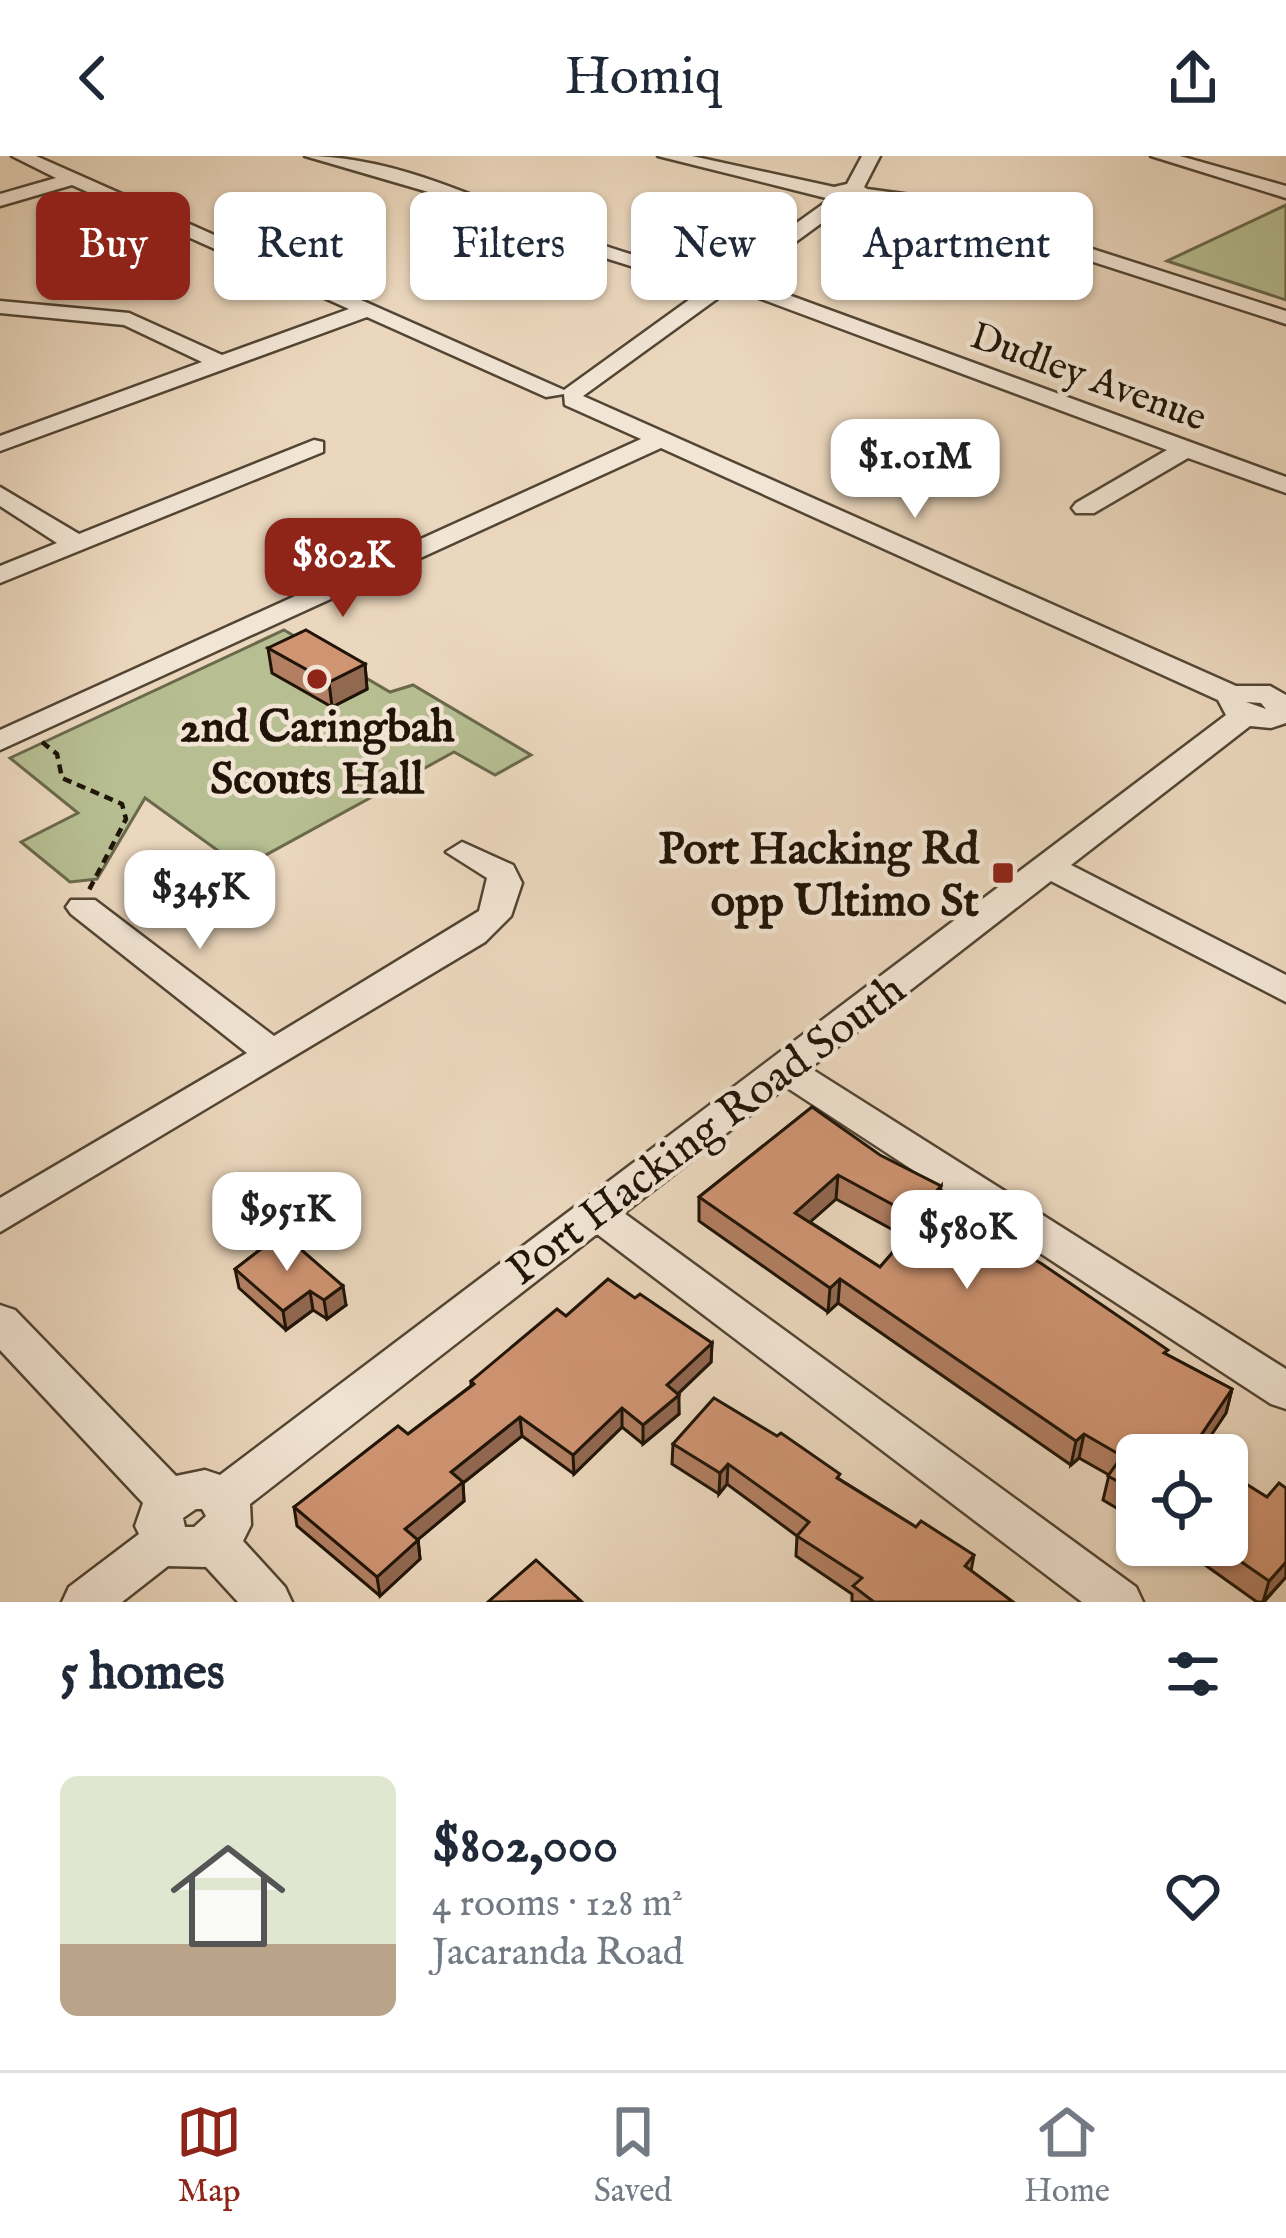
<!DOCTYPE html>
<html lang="en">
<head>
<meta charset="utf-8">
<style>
	body { margin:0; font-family:"IM FELL English",serif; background:#f2f2f3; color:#1f2937; height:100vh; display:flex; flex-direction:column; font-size:45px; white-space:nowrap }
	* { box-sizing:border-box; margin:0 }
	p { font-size:39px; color:#747a83 }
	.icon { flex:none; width:66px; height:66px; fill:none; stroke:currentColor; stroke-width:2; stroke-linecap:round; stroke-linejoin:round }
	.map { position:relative; height:1446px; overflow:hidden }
	.details { display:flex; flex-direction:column; background:#fff; flex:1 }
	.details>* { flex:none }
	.guide { position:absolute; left:36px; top:36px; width:1215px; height:108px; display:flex; gap:24px }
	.fabs { position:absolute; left:1116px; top:1278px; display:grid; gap:24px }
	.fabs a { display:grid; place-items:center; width:132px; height:132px; border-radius:18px; background:#fff; box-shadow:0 3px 9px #0004; font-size:60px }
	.price { position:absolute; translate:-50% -102px; padding:0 27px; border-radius:24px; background:#fff; color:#222; font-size:39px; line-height:78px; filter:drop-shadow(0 3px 6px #0008) }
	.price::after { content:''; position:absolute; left:50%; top:72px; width:36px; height:27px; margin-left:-18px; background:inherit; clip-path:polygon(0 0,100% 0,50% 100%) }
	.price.current { background:#8f2418; color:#fff }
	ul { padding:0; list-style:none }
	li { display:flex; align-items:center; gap:36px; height:300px; padding:0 60px }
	li span { display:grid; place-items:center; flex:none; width:336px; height:240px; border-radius:18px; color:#555 }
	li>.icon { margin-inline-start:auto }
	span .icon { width:144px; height:144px; fill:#fffc; stroke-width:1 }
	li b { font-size:51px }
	h2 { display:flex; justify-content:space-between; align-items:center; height:144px; padding:0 60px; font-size:51px }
	.pill { padding:0 42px; border-radius:18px; background:#fff; box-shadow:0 3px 9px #0004; font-size:42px; line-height:108px }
	.pill.current { background:#8f2418; color:#fff }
	header { display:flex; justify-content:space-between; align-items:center; height:156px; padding:0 60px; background:#fff; font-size:54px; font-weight:600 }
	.menu { display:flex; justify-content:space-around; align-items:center; height:168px; border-top:3px solid #e0e1e3; background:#fff; font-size:33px; color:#747a83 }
	.menu a { display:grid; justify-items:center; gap:6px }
	.menu .current { color:#8f2418 }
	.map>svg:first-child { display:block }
	.green { fill:#b6be92; stroke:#6a694c; stroke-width:3 }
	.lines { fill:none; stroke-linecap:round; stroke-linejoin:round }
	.minor-casing { stroke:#524534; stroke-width:5 }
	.path { stroke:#1f1407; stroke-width:4.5; stroke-dasharray:9 6; stroke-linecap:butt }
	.minor { fill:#f2e5d4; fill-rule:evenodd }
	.wall { fill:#b27f62; stroke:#1f1407; stroke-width:3; fill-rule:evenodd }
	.shaded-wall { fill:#916850; stroke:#1f1407; stroke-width:3 }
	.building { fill:#cf9472; stroke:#1f1407; stroke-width:3; fill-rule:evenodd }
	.poi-dot { fill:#8f2418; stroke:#f2e5d4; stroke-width:4.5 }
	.labels { text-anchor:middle; stroke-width:9; stroke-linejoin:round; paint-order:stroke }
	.far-street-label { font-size:39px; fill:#1f1407; stroke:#f2e5d4 }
	.poi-label { font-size:45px; font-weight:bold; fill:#1f1407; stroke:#f2e5d4 }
	.street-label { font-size:45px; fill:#1f1407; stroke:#f2e5d4 }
</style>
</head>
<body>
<header><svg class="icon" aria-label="back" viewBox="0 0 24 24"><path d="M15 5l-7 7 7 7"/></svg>Homiq<svg class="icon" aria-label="share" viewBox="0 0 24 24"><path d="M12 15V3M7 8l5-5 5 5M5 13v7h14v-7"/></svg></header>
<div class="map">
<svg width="1286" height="1446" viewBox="0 0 1286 1446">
	<rect width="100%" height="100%" fill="#ebd7bd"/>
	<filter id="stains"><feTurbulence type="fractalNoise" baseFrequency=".00167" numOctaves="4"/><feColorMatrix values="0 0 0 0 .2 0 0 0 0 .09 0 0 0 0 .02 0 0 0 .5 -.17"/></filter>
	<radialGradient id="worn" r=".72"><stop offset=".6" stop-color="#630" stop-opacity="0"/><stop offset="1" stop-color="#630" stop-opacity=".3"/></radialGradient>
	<!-- green -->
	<g class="green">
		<polygon points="1286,49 1286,144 1167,105"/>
		<polygon points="284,474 390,536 413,529 531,599 495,619 454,596 242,712 145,642 97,723 70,726 21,686 78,657 10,602"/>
	</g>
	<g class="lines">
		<defs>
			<g id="minor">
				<path d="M12,0H36L564,234L704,133L567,90L449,42L305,0C402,0 493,51 582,82C626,98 672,110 717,124L830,43L658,0H692L834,31L847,28L862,0H880L864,31L867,33L933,42L1286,155V168L923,51L862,44L849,47L745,123L1286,321V337L1188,302L1094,357H1076L1072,352L1076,347L1167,294L732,132L583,240L1236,530H1270L1286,539V567L1271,572L1250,570L1071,709L1286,819V846L1051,725L810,912L1286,1213V1253L1271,1248L786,931L624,1057L1136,1431L1143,1446H1082L597,1078L250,1348L251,1369L243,1385L285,1431L292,1446H238L206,1411L168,1410L122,1446H62L69,1431L139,1378L135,1370L143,1347L0,1194V1149L15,1154L176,1320L205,1314L220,1319L1226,559L1218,544L661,292L0,594V574L641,283L565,249L564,238L546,241L367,161L0,295V280L202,206L124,169L0,157V145L129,157L222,199L349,153L72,29L0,50V38L56,22ZM1246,546L1261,547L1266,553ZM196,1353H202L206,1360L194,1371H185L183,1362Z"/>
				<polygon points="1151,0 1180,0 1286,30 1286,42"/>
				<polygon points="314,284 323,286 323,296 0,427 0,410 57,387 0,350 0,331 79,378"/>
				<polygon points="462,686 513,709 522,727 511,760 485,786 0,1076 0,1042 247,897 71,758 66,751 71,744 95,744 274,880 479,755 487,722 446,696"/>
			</g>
		</defs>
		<!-- minor casing -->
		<use href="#minor" class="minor-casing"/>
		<!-- path -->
		<polyline class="path" points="42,586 57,598 62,622 122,648 126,663 89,734"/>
		<!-- minor -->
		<use href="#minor" class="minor"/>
	</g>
	<!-- wall -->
	<g class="wall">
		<polygon points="268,492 365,508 367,533 332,551 272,517"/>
		<path d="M812,951L938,1048L1166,1198L1232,1233L1226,1257L1198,1298L1137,1299V1364L1103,1344L1109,1319L1079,1302L1071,1309L838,1147L828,1156L699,1065V1041ZM836,1043L906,1081L880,1111L810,1066Z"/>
		<polygon points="282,1077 346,1149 327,1163 313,1154 286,1174 239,1132 235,1113"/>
		<polygon points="635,1142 712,1187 711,1206 678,1238 679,1258 643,1288 622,1271 574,1318 522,1280 463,1327 464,1345 418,1383 420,1403 380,1440 297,1370 294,1351 408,1278 471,1230 471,1225 566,1160"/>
		<polygon points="673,1288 839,1323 916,1371 974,1399 971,1415 1013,1446 852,1446 852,1438 796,1400 797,1380 727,1328 719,1338 672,1308"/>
		<polygon points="1286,1332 1286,1421 1264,1446 1257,1446 1177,1389 1227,1389 1267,1341"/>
	</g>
	<!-- shaded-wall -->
	<g class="shaded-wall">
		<polygon points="365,508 367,533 332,551 329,526"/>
		<polygon points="838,1019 836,1043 793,1081 795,1057"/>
		<polygon points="941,1030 938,1054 929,1043"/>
		<polygon points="840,1123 838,1147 828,1156 830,1132"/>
		<polygon points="343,1130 346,1149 327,1163 324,1144"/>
		<polygon points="310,1135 313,1154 286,1174 283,1155"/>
		<polygon points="712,1187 711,1206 667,1248 667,1229"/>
		<polygon points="1232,1233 1226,1257 1198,1299 1191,1294"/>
		<polygon points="679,1239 679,1258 643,1288 643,1269"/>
		<polygon points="622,1252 622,1271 574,1318 573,1299"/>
		<polygon points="520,1261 522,1280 463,1327 464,1345 408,1392 405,1373 451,1316"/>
		<polygon points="1084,1278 1079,1302 1071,1309 1076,1285"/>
		<polygon points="728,1308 727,1328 719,1338 720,1317"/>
		<polygon points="418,1384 420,1403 380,1440 377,1421"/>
		<polygon points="1286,1406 1286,1421 1263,1446 1269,1425"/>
	</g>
	<!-- building -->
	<g class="building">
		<polygon points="306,474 365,508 329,526 268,492"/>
		<path d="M812,951L880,999L941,1030L929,1043L1042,1108L1168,1194L1164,1197L1232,1233L1191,1294L1199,1299H1137V1336L1108,1320L1122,1300L1084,1278L1076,1285L840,1123L830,1132L699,1041ZM838,1019L921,1064L880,1111L795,1057Z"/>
		<polygon points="282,1077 343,1130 324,1144 310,1135 283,1155 235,1113"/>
		<polygon points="608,1123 635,1142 640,1138 712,1187 667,1229 679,1239 643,1269 622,1252 573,1299 520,1261 451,1316 463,1326 405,1373 418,1384 377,1421 294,1351 398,1270 408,1278 474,1228 471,1225 557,1153 566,1160"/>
		<polygon points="714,1242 777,1280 781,1277 840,1318 837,1322 916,1371 921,1365 974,1399 965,1410 1013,1446 874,1446 853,1430 862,1422 797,1380 809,1366 728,1308 720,1317 673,1288"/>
		<polygon points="1227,1316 1267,1341 1279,1327 1286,1332 1286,1406 1269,1425 1217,1389 1227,1389"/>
		<polygon points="536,1404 581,1445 488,1446"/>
	</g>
	<!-- markers -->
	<g class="poi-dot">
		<circle cx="317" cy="523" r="12"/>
		<rect x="991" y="705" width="24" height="24" rx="6"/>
	</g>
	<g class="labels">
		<!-- far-street labels -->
		<g class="far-street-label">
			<text transform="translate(1089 219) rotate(20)" y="14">Dudley Avenue</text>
		</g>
		<!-- poi labels -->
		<g class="poi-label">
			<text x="317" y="585">2nd Caringbah<tspan x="317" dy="52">Scouts Hall</tspan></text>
			<text x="979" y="707" text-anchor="end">Port Hacking Rd<tspan x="979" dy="52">opp Ultimo St</tspan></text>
		</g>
		<!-- street labels -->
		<g class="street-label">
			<text transform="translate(705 972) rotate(-37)" y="16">Port Hacking Road South</text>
		</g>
	</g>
	<rect width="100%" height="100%" filter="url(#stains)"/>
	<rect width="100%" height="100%" fill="url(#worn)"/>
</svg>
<div class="fabs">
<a><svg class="icon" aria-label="locate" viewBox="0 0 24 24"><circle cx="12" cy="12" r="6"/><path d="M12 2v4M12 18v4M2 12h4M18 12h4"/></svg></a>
</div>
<b class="price" style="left:915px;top:365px">$1.01M</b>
<b class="price current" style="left:343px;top:464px">$802K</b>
<b class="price" style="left:200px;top:796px">$345K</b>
<b class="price" style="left:287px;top:1118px">$951K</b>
<b class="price" style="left:967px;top:1136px">$580K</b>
<div class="guide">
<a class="pill current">Buy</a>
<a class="pill">Rent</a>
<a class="pill">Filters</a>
<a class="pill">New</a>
<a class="pill">Apartment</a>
</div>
</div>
<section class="details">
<h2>5 homes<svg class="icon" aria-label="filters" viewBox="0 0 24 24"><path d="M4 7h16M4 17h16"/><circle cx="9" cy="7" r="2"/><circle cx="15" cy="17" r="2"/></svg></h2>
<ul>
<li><span style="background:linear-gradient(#dfe7d0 70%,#b9a48a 0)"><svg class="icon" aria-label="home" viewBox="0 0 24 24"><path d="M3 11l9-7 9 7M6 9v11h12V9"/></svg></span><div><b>$802,000</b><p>4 rooms · 128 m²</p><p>Jacaranda Road</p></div><svg class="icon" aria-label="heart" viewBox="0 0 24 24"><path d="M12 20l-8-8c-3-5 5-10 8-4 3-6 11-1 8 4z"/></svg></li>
</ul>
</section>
<nav class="menu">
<a class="current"><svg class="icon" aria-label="map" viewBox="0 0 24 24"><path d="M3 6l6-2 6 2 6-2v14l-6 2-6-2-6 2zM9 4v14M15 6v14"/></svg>Map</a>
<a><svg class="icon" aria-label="saved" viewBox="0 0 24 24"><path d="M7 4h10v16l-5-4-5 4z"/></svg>Saved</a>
<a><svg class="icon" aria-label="home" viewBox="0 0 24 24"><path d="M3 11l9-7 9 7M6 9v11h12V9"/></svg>Home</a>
</nav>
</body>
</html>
